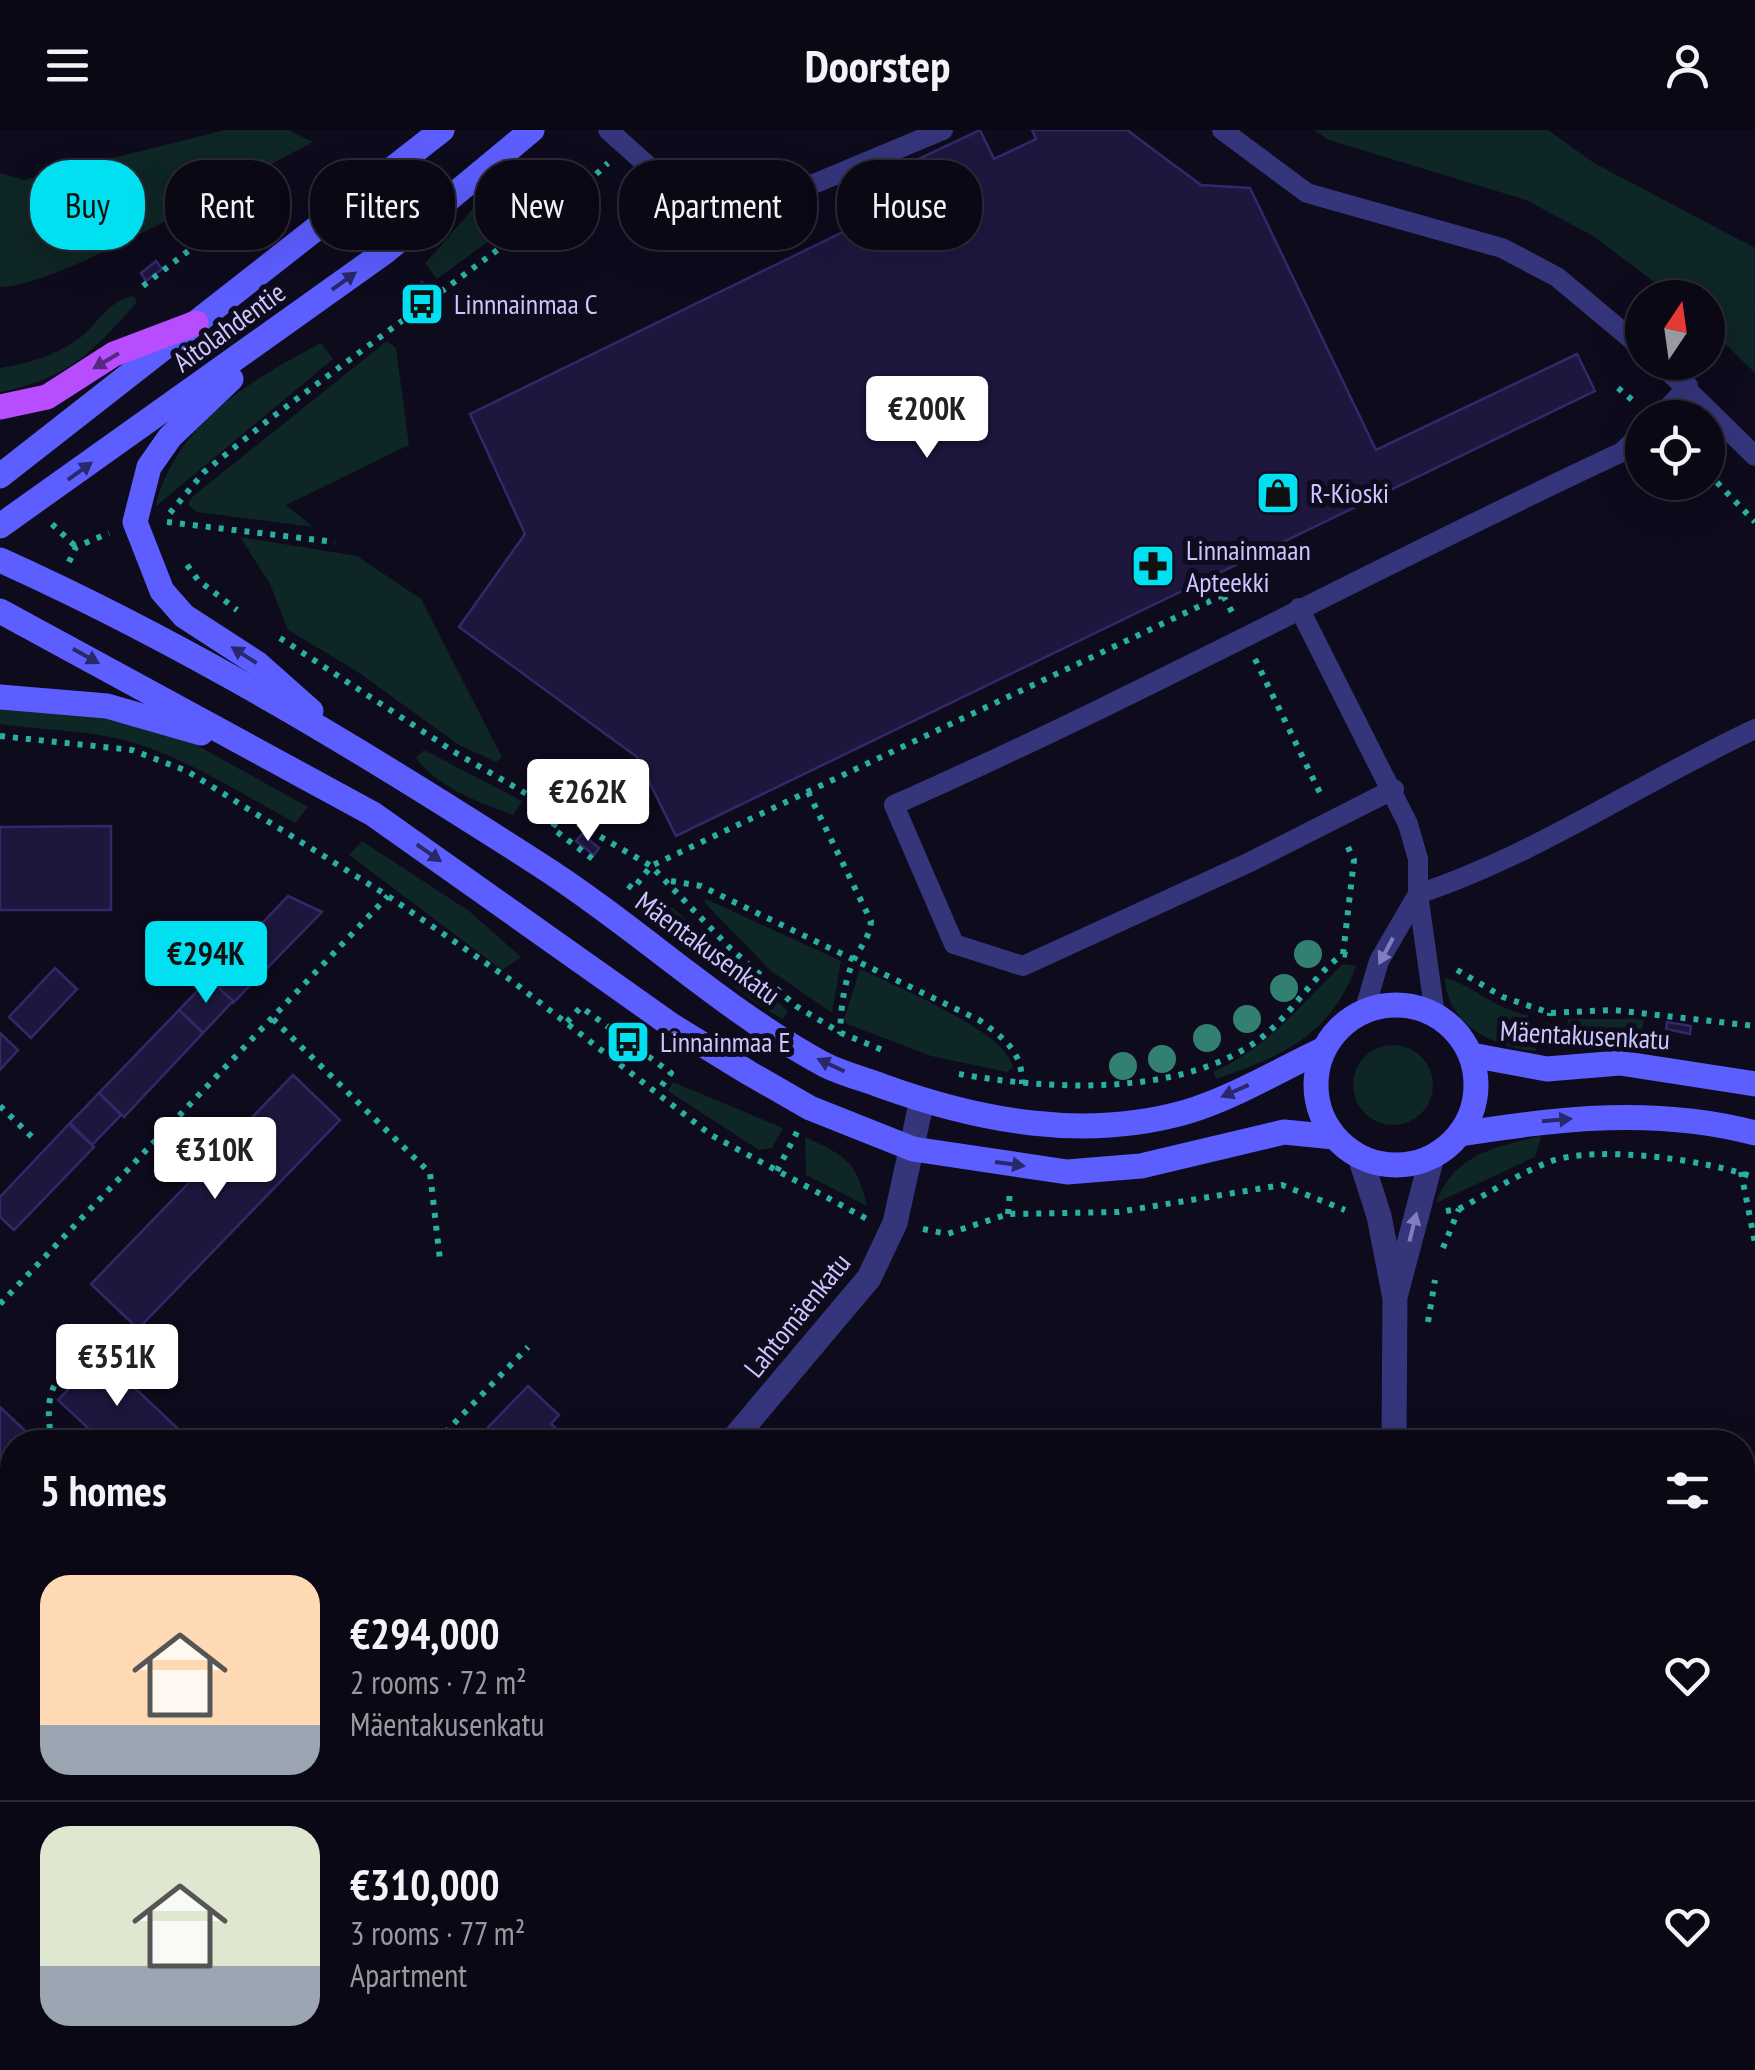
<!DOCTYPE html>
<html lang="en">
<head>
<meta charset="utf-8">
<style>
	body { margin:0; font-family:"PT Sans Narrow",sans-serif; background:#13111e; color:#f1f3f6; height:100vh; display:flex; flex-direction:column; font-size:38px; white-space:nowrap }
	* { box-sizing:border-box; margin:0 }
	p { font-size:32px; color:#999aa0 }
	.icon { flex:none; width:55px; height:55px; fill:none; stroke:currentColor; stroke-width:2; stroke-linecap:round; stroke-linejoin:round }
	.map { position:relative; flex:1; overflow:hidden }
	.side { position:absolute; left:0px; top:1300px; width:1755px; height:640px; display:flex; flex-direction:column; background:#0a0815; border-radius:40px 40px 0 0; box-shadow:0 10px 40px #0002,0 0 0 2px #2a2934 }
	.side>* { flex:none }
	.top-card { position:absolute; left:30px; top:30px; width:1000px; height:90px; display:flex; gap:20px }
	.needle { width:65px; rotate:13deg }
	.fabs { position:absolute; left:1625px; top:150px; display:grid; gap:20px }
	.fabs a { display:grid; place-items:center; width:100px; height:100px; border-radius:50%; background:#0a0815; box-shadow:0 10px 40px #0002,0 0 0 2px #2a2934; font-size:50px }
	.price { position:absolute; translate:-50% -85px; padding:0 22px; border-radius:10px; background:#fff; color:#222; font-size:32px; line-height:65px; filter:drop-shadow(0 2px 5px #0008) }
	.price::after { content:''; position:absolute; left:50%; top:60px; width:30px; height:22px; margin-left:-15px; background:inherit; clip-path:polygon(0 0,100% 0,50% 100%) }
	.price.active { background:#00e0f1; color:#111 }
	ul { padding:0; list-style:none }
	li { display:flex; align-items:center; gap:30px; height:250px; padding:0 40px }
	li+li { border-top:2px solid #2a2934 }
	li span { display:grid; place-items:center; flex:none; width:280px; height:200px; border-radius:30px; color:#555 }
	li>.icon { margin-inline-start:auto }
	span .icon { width:120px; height:120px; fill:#fffc; stroke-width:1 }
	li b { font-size:42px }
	h2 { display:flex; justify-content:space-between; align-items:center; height:120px; padding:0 40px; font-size:42px }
	.chip { padding:0 35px; border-radius:40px; background:#0a0815; box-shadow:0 10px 40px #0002,0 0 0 2px #2a2934; font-size:35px; line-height:90px }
	.chip.active { background:#00e0f1; color:#111 }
	header { display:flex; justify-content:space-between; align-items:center; height:130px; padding:0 40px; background:#0a0815; font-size:45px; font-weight:700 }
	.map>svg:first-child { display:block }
	.green { fill:#0e2625 }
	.building { fill:#1d173e; stroke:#33286a; stroke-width:2.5 }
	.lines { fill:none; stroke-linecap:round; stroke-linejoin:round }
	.path { stroke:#2aafa3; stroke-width:6; stroke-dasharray:5 8; stroke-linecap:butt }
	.lane { stroke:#35357c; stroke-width:20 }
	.street { stroke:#35357c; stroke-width:25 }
	.secondary { stroke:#5d5eff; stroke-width:25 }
	.primary { stroke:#b74dff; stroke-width:25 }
	.tree { fill:#328072 }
	.oneway { fill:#29286b }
	.oneway2 { fill:#592982 }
	.oneway3 { fill:#807ebe }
	.labels { text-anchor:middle; stroke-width:10; stroke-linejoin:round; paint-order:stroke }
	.poi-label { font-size:28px; fill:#cbc6ff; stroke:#0d0b1c; text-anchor:start }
	.street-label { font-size:28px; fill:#cbc6ff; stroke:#0d0b1c }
</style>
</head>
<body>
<header><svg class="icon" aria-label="menu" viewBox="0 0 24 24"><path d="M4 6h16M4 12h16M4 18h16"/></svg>Doorstep<svg class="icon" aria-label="person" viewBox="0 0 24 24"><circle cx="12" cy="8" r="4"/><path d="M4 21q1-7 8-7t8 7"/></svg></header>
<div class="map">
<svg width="1755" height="1940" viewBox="0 0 1755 1940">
	<rect width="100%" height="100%" fill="#0d0b1c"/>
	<!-- green -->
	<g class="green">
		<path d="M225,0H288L313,12C252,43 57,158 0,157V43L24,50Z"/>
		<polygon points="1314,0 1548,0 1594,33 1755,118 1755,243 1708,197 1708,168 1674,167 1593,106 1526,70 1329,10"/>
		<path d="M543,38L578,46L437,149L425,133C460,99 490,41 543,38Z"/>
		<path d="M134,166L137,172C93,222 67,249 0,262V238C28,233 52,227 77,210C98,195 107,170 134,166Z"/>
		<polygon points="387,211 396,218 409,315 286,375 313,397 197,382 188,375 192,367"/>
		<path d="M321,213L333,229L155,377C176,293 249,251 321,213Z"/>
		<polygon points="240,407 357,426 421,469 502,627 496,632 459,615 355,540 288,500 270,454"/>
		<path d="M0,578L113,587L182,607L308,677L295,693C246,666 197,635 144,616C99,600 48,601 0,594Z"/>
		<path d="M424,620L522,671L513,685C479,672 438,658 416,628Z"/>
		<polygon points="362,711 469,781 521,827 502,840 349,725"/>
		<path d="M655,762L788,881L783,889C731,861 689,816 648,775Z"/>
		<polygon points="706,769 841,831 832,883 771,841 704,772"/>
		<path d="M1343,834L1356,836C1331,905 1283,926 1216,949L1213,942C1269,917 1300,875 1343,834Z"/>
		<path d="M860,839C893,855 1007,902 1013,937L1007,942L931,926L847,894L844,889Z"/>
		<path d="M1445,848C1475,856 1496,880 1528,885L1536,921C1494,918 1447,895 1445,848Z"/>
		<polygon points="1569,889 1634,889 1644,890 1641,904 1557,919"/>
		<circle cx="1393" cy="955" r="40"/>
		<polygon points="673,952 783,998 772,1018 759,1020 668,961"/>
		<path d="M1541,1006L1535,1027L1436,1073C1454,1024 1495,1017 1541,1006Z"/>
		<path d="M805,1007C846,1026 856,1031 867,1076L806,1045Z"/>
		<polygon points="1755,1738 1755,1940 1445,1940 1447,1928 1742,1928 1743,1742"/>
		<polygon points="1072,1928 1152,1928 1161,1940 1077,1940"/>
	</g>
	<!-- building -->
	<g class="building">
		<polygon points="980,0 994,29 1036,9 1032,0 1127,0 1201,55 1250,58 1376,320 1577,224 1595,261 676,706 637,627 459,497 525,404 470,284 894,77 880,47"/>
		<polygon points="156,131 162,139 146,151 141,143"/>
		<polygon points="422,152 427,159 410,172 405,164"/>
		<polygon points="111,696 111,780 0,780 0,697"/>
		<polygon points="582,704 599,718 594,725 576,711"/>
		<polygon points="288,766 322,782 233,873 209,849"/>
		<polygon points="55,838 77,859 31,908 9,887"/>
		<polygon points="209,849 233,871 203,903 179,880"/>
		<polygon points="179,880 203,903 124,987 99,963"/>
		<polygon points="1667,892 1691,896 1690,904 1666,899"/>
		<polygon points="0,903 18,920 0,940"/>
		<polygon points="293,945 340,990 138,1199 91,1154"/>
		<polygon points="99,963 121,985 92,1015 70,993"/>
		<polygon points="69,994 94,1017 14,1100 0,1087 0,1067"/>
		<polygon points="101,1226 192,1312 103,1312 58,1270"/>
		<polygon points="528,1256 559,1285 551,1294 568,1309 474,1312"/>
		<polygon points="0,1277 37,1312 12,1312 12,1355 0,1367"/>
		<polygon points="1755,1417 1755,1685 1742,1688 1742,1421"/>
		<polygon points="82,1928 143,1928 146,1940 85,1940"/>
		<polygon points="406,1928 461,1928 464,1940 362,1940"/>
		<polygon points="917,1928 979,1928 983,1940 921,1940"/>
		<polygon points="1182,1928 1298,1928 1282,1940 1192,1940"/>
		<polygon points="1351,1928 1373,1928 1370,1940 1349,1940"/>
	</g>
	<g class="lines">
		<!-- path -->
		<g class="path">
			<polyline points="143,156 231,88"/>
			<polyline points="1618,258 1637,274"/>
			<polyline points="1708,343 1755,392"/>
			<polyline points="170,383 204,342 271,288 585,55 608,33"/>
			<polyline points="167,392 335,412"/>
			<polyline points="52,394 76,417"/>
			<polyline points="69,432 76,417 109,403"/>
			<polyline points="187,435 198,450 237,480"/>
			<polyline points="1211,443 1232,482"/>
			<polyline points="280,508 456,623 651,736 730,818 796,876 841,903 885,921"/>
			<polyline points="1255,529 1322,667"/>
			<polyline points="0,606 132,620 187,641 388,766 512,851 711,1005 867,1089"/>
			<path d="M808,662L871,791C869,811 859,817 852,834C843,858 841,879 840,904"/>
			<polyline points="563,682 552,698 598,733"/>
			<path d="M671,751L701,756L979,890C1004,908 1023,922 1022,954"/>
			<polyline points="628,755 633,759 651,736 1223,465"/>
			<polyline points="1343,824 1354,730 1346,713"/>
			<polyline points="1457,840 1503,867 1550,883 1613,880 1755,896"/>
			<polyline points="273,889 430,1043 440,1130"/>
			<polyline points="567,892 581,877 671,943 657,962"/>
			<polyline points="1548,912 1550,883"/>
			<path d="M959,944C1050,960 1178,967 1257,911C1291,887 1310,848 1343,824L1355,827"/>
			<polyline points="0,976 32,1007"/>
			<polyline points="777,1041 797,1002"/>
			<polyline points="1741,1042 1755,1113"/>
			<path d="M1446,1081L1459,1079C1489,1063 1518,1044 1549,1032C1594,1014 1710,1030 1755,1048"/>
			<polyline points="1008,1084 1010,1061"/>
			<polyline points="923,1099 947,1104 1008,1084 1118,1082 1282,1055 1345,1080"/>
			<polyline points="1443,1118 1459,1079"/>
			<polyline points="0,1174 388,766"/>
			<polyline points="1428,1192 1435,1150"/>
			<path d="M52,1312C40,1247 63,1244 107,1203L143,1227"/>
			<polyline points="436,1312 528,1217"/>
			<polyline points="1742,1374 1755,1356"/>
		</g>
		<!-- lane -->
		<g class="lane">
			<polyline points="608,0 683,67 744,83 943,0"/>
			<polyline points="1222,0 1307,63 1502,118 1557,147 1642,218"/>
			<polyline points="1659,232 1755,326"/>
			<polyline points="1659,288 1688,256"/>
			<polyline points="1299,478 1408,694 1418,729 1418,764 1435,885"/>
			<path d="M1394,659L1250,732L1023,836L954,814L894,675C1141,566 1377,436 1622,322L1642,303"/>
			<path d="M1364,882L1379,831L1418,764C1536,725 1642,652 1755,599"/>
			<polyline points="188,1928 192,1940"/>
			<polyline points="492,1928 496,1940"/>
			<polyline points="1048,1928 1053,1940"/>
			<polyline points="273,1940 317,1928"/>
			<polyline points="685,1940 726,1928"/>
		</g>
		<!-- street -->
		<g class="street">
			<polyline points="1360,1027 1379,1086 1394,1163"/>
			<polyline points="731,1312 869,1148 895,1093 922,970"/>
			<polyline points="1394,1312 1395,1167 1432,1027"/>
			<polyline points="0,1840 12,1837"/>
			<polyline points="1407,1940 1409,1928"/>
		</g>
		<!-- secondary -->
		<g class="secondary">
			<polyline points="231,249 170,307 149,337 135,392 162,461 184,486 258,534 311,581"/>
			<polyline points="0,346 442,0"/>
			<polyline points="0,396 386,121 532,0"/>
			<path d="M0,430C189,515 366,623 540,735C637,797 723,880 825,935C843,944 864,949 882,956C979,991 1084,1011 1186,982C1233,968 1279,940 1324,919"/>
			<polyline points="0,481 373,684 671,895 749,943 810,978 913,1019 1067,1042 1141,1036 1284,1002 1334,1007"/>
			<polyline points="0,567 107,576 201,603"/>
			<circle cx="1396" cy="955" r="80"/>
			<polyline points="1471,925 1547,939 1620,933 1755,954"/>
			<path d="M1460,1004C1559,988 1657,977 1755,1003"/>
		</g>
		<!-- primary -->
		<polyline class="primary" points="0,277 47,267 114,224 196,193"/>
	</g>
	<!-- trees -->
	<g class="tree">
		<circle cx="1308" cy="824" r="14"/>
		<circle cx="1284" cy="858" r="14"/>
		<circle cx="1247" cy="889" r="14"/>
		<circle cx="1207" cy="908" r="14"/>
		<circle cx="1162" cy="929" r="14"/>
		<circle cx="1123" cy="936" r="14"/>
	</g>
	<!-- one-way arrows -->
	<defs><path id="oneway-solid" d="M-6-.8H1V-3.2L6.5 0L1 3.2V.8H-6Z" transform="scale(2.5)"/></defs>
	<g class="oneway">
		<use href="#oneway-solid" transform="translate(344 151) rotate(-36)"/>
		<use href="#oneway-solid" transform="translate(80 341) rotate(-36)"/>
		<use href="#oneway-solid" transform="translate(244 525) rotate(-147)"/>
		<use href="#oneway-solid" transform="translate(86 526) rotate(29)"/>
		<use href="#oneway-solid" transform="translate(429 723) rotate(35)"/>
		<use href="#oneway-solid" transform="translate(831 935) rotate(-155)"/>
		<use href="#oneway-solid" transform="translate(1235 961) rotate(156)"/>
		<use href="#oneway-solid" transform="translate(1557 990) rotate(-5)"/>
		<use href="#oneway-solid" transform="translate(1010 1034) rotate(8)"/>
	</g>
	<use class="oneway2" href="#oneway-solid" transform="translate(106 231) rotate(149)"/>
	<g class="oneway3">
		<use href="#oneway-solid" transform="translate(1386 821) rotate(118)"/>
		<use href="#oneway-solid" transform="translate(1413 1097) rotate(-76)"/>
	</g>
	<!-- icons -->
	<defs>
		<symbol id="bus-square" viewBox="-11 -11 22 22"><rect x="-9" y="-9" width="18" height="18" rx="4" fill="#00e0f1" stroke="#0d0b1c"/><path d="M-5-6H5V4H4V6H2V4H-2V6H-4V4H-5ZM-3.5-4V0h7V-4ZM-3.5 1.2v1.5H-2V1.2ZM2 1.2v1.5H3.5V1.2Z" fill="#111"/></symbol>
		<symbol id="shop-square" viewBox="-11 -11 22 22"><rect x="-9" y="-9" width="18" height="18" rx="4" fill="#00e0f1" stroke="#0d0b1c"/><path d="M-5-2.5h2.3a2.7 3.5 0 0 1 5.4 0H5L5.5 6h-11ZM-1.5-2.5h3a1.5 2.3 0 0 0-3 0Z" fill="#111"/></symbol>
		<symbol id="pharmacy-square" viewBox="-11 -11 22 22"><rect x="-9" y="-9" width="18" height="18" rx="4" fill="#00e0f1" stroke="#0d0b1c"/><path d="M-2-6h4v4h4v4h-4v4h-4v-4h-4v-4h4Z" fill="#111"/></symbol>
	</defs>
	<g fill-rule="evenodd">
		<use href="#bus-square" x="397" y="149" width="50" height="50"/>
		<use href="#shop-square" x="1253" y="338" width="50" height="50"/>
		<use href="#pharmacy-square" x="1128" y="411" width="50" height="50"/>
		<use href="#bus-square" x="603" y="887" width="50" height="50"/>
	</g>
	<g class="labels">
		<!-- poi labels -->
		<g class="poi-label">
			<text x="454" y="184">Linnnainmaa C</text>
			<text x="1310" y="373">R-Kioski</text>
			<text x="1186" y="430">Linnainmaan<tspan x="1186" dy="32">Apteekki</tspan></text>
			<text x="660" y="922">Linnainmaa E</text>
		</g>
		<!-- street labels -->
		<g class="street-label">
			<text transform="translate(229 197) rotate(-36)" y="10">Aitolahdentie</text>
			<text transform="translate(708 818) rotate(36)" y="10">Mäentakusenkatu</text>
			<text transform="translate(1585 905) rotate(3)" y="10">Mäentakusenkatu</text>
			<text transform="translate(797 1185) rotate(-51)" y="10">Lahtomäenkatu</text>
		</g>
	</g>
</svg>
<div class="fabs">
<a><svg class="needle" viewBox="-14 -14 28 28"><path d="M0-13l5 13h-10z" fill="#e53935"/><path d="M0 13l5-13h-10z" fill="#999aa0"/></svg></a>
<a><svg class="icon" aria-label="locate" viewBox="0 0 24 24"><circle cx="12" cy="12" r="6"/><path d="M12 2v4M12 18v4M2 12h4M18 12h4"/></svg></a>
</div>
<b class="price" style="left:927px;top:331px">€200K</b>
<b class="price" style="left:588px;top:714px">€262K</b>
<b class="price active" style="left:206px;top:876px">€294K</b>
<b class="price" style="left:215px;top:1072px">€310K</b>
<b class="price" style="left:117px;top:1279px">€351K</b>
<div class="top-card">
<a class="chip active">Buy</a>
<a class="chip">Rent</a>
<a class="chip">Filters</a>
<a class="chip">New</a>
<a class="chip">Apartment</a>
<a class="chip">House</a>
</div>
<section class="side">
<h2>5 homes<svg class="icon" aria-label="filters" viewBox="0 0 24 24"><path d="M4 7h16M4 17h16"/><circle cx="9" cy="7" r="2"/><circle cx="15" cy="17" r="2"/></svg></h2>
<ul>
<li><span style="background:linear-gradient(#ffd9b3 75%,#9aa5b1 0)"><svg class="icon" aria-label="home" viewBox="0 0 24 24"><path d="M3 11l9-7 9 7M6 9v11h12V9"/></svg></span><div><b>€294,000</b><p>2 rooms · 72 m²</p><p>Mäentakusenkatu</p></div><svg class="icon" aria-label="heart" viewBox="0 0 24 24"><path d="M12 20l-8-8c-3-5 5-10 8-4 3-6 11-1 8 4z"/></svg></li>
<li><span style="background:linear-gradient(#dfe7d0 70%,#9aa5b1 0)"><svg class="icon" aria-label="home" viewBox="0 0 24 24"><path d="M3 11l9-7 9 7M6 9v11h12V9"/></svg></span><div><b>€310,000</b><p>3 rooms · 77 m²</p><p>Apartment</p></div><svg class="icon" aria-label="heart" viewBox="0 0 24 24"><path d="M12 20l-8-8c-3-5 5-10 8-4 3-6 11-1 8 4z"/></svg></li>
</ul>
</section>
</div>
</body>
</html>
